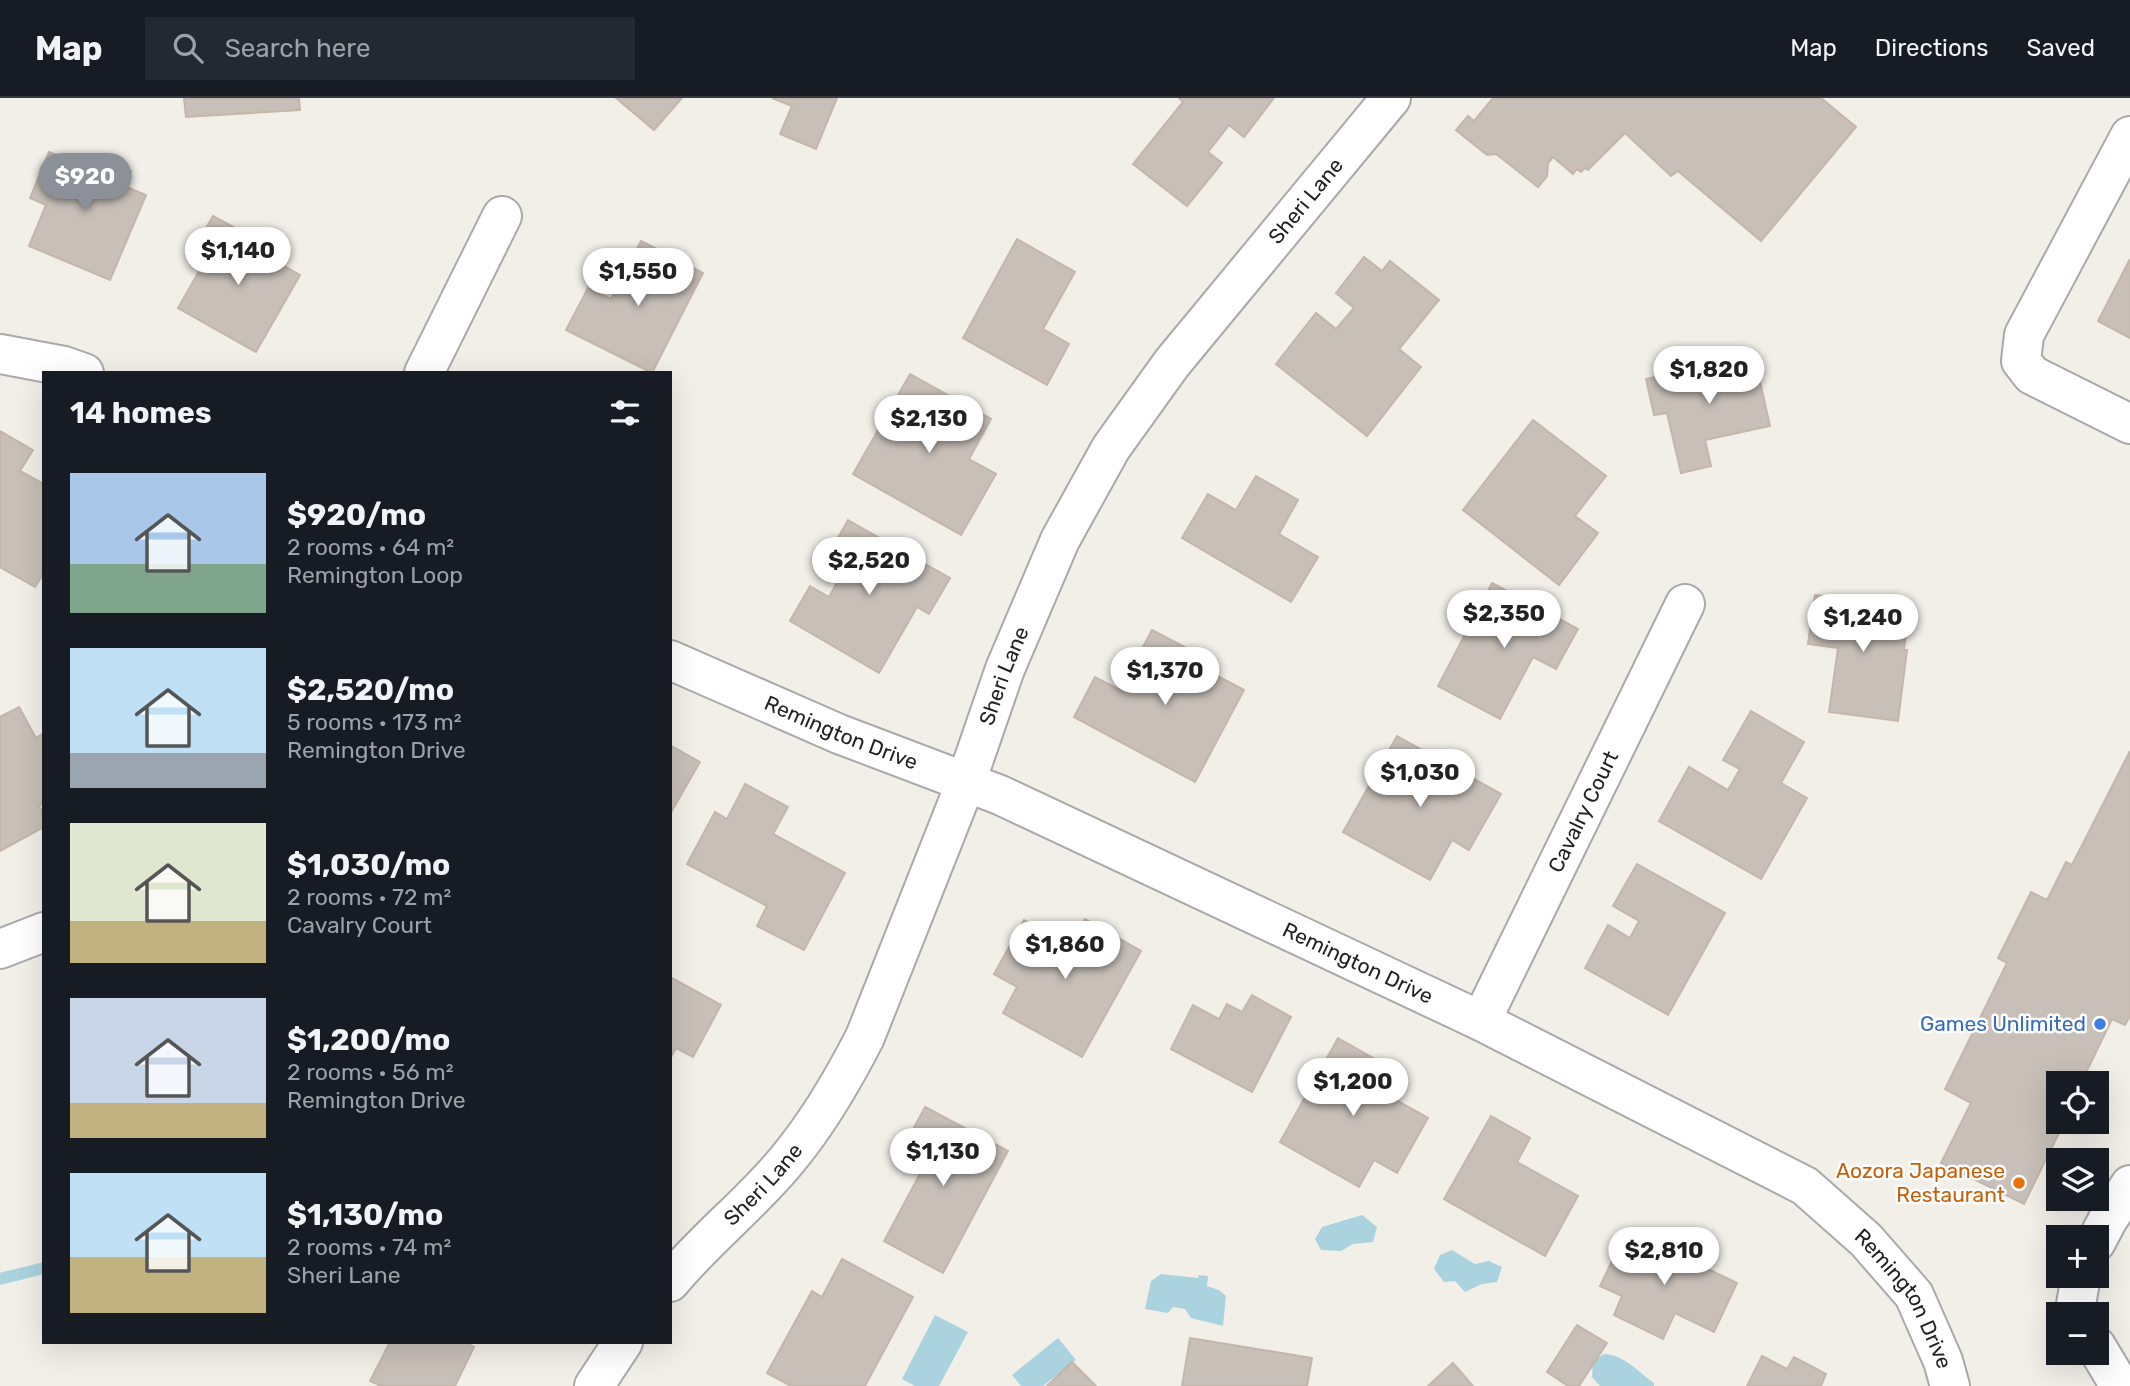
<!DOCTYPE html>
<html lang="en">
<head>
<meta charset="utf-8">
<style>
	body { margin:0; font-family:Rubik,sans-serif; background:#242831; color:#f1f3f6; height:100vh; display:flex; flex-direction:column; font-size:26px; white-space:nowrap }
	* { box-sizing:border-box; margin:0 }
	p { font-size:23px; color:#9ea1a6 }
	.icon { flex:none; width:38px; height:38px; fill:none; stroke:currentColor; stroke-width:2; stroke-linecap:round; stroke-linejoin:round }
	.map { position:relative; flex:1; overflow:hidden }
	.sheet { position:absolute; left:42px; top:273px; width:630px; height:973px; display:flex; flex-direction:column; background:#171b24; border-radius:0px; box-shadow:0 7px 28px #0002 }
	.sheet>* { flex:none }
	.controls { position:absolute; left:2046px; top:973px; display:grid; gap:14px }
	.controls a { display:grid; place-items:center; width:63px; height:63px; border-radius:0px; background:#171b24; box-shadow:0 7px 28px #0002; font-size:35px }
	.price { position:absolute; translate:-50% -60px; padding:0 16px; border-radius:24px; background:#fff; color:#222; font-size:23px; line-height:46px; filter:drop-shadow(0 2px 4px #0008) }
	.price::after { content:''; position:absolute; left:50%; top:42px; width:21px; height:16px; margin-left:-10px; background:inherit; clip-path:polygon(0 0,100% 0,50% 100%) }
	.price.active { background:#8c9099; color:#fff }
	ul { padding:0; list-style:none }
	li { display:flex; align-items:center; gap:21px; height:175px; padding:0 28px }
	li span { display:grid; place-items:center; flex:none; width:196px; height:140px; border-radius:0px; color:#555 }
	li>.icon { margin-inline-start:auto }
	span .icon { width:84px; height:84px; fill:#fffc; stroke-width:1 }
	li b { font-size:30px }
	h2 { display:flex; justify-content:space-between; align-items:center; height:84px; padding:0 28px; font-size:30px }
	header { display:flex; align-items:center; gap:42px; box-sizing:border-box; height:98px; padding:0 35px; background:#171b24; border-bottom:2px solid #363941 }
	header strong { font-size:33px }
	nav { display:flex; gap:38px; margin-inline-start:auto; font-size:24px }
	.search { width:490px; height:63px; background:#242831; display:flex; align-items:center; gap:18px; box-sizing:border-box; padding:0 24px; border-radius:0px; color:#9ea1a6; font-size:26px }
	.map>svg:first-child { display:block }
	.water { fill:#aad3df }
	.lines { fill:none; stroke-linecap:round; stroke-linejoin:round }
	.stream { stroke:#aad3df; stroke-width:12 }
	.building { fill:#c7bfb8; stroke:#c4b6ab; stroke-width:2 }
	.minor-casing { stroke:#a9a9a9; stroke-width:42 }
	.minor { stroke:#fff; stroke-width:38 }
	.shop-dot { fill:#3f7fe0; stroke:#fff; stroke-width:2.5 }
	.food-dot { fill:#e8710a; stroke:#fff; stroke-width:2.5 }
	.labels { text-anchor:middle; stroke-width:5; stroke-linejoin:round; paint-order:stroke }
	.street-label { font-size:21px; fill:#222; stroke:#fff }
	.shop-label { font-size:21px; fill:#366cbe; stroke:#fff; text-anchor:end }
	.food-label { font-size:21px; fill:#c56008; stroke:#fff; text-anchor:end }
</style>
</head>
<body>
<header>
<strong>Map</strong>
<div class="search"><svg class="icon" aria-label="search" viewBox="0 0 24 24"><circle cx="10" cy="10" r="6"/><path d="M15 15l6 6"/></svg>Search here</div>
<nav><a>Map</a><a>Directions</a><a>Saved</a></nav>
</header>
<div class="map">
<svg width="2130" height="1288" viewBox="0 0 2130 1288">
	<rect width="100%" height="100%" fill="#f2efe9"/>
	<!-- water -->
	<g class="water">
		<polygon points="1362,1117 1377,1129 1373,1144 1353,1146 1341,1153 1321,1152 1315,1141 1322,1129"/>
		<polygon points="1452,1152 1475,1166 1489,1163 1502,1169 1497,1184 1482,1186 1465,1194 1455,1183 1444,1184 1434,1171 1440,1157"/>
		<polygon points="1161,1176 1198,1180 1199,1177 1208,1178 1207,1188 1219,1192 1226,1198 1223,1228 1191,1220 1185,1211 1173,1209 1168,1215 1145,1211 1151,1183"/>
		<polygon points="935,1217 968,1234 939,1288 915,1288 902,1281"/>
		<polygon points="1058,1240 1076,1262 1043,1288 1021,1288 1012,1277"/>
		<path d="M1604,1256C1625,1257 1638,1274 1654,1285V1288H1600L1592,1279L1593,1263Z"/>
	</g>
	<g class="lines">
		<!-- stream -->
		<polyline class="stream" points="0,1181 44,1170"/>
	</g>
	<!-- building -->
	<g class="building">
		<polygon points="184,0 299,0 300,12 186,19"/>
		<polygon points="616,0 682,0 654,32"/>
		<polygon points="772,0 837,0 816,51 780,36 792,8"/>
		<polygon points="1179,0 1274,0 1244,39 1229,27 1208,54 1222,65 1187,108 1133,66 1183,4"/>
		<polygon points="1493,0 1821,0 1856,29 1761,143 1678,73 1671,78 1625,35 1588,72 1585,70 1581,74 1577,71 1573,76 1553,59 1548,65 1547,78 1538,89 1496,56 1487,57 1456,32 1468,18 1474,23"/>
		<polygon points="49,54 83,68 89,56 131,73 124,88 146,97 110,182 29,148 46,107 30,100"/>
		<polygon points="213,118 246,136 242,144 300,177 256,254 178,210 214,147 200,140"/>
		<polygon points="1017,141 1075,174 1043,231 1069,246 1047,287 963,240"/>
		<polygon points="641,143 703,175 652,275 566,232 588,190 611,201"/>
		<polygon points="1364,159 1382,173 1390,163 1439,202 1399,251 1421,269 1367,338 1276,266 1316,215 1336,231 1354,210 1336,195"/>
		<polygon points="2130,161 2130,240 2098,223"/>
		<polygon points="1754,257 1770,328 1705,342 1711,368 1681,375 1667,315 1654,317 1646,281"/>
		<polygon points="910,276 991,321 969,361 996,376 961,437 853,376"/>
		<polygon points="1533,322 1606,378 1575,418 1598,435 1559,487 1463,412"/>
		<polygon points="0,333 33,352 20,373 44,386 44,475 35,489 0,469"/>
		<polygon points="1256,378 1298,402 1279,436 1318,459 1291,504 1182,440 1208,396 1236,412"/>
		<polygon points="848,422 950,480 929,516 917,509 879,575 790,523 810,488 829,499 843,474 825,463"/>
		<polygon points="1492,485 1578,531 1556,571 1533,559 1500,621 1438,588"/>
		<polygon points="1815,497 1909,510 1904,552 1907,552 1898,623 1829,614 1838,550 1808,546"/>
		<polygon points="1152,532 1211,563 1206,572 1244,592 1195,684 1074,619 1095,579 1120,592"/>
		<polygon points="19,609 36,640 44,635 44,705 39,708 44,716 44,729 0,753 0,619"/>
		<polygon points="1751,613 1804,644 1781,685 1807,700 1761,781 1659,723 1689,669 1728,692 1740,671 1723,662"/>
		<polygon points="1397,638 1501,696 1469,752 1452,742 1430,782 1343,734"/>
		<polygon points="670,647 700,664 670,716"/>
		<polygon points="2130,653 2130,918 2125,927 2112,921 2081,985 2058,985 2058,1024 2063,1024 2063,1027 2024,1106 1941,1065 1971,1005 1945,991 2007,865 1998,860 2031,794 2047,802 2066,764 2072,767"/>
		<polygon points="745,686 788,709 773,736 845,775 804,852 757,828 767,808 687,766 715,714 727,721"/>
		<polygon points="1637,766 1725,815 1668,917 1585,870 1608,827 1630,840 1639,823 1613,808"/>
		<polygon points="1085,821 1141,853 1082,959 1003,915 1017,889 994,876 1024,822 1070,847"/>
		<polygon points="670,879 721,907 693,959 676,950 670,961"/>
		<polygon points="1252,897 1291,919 1252,994 1171,951 1193,907 1219,921 1227,906 1242,914"/>
		<polygon points="1338,940 1394,972 1382,994 1428,1020 1397,1075 1374,1062 1359,1089 1280,1044"/>
		<polygon points="925,1009 1008,1053 943,1175 884,1143 921,1074 897,1061"/>
		<polygon points="1491,1018 1530,1040 1517,1064 1578,1098 1545,1158 1444,1101"/>
		<polygon points="1627,1132 1737,1185 1714,1234 1675,1215 1663,1241 1614,1217 1622,1198 1600,1188"/>
		<polygon points="842,1161 913,1199 865,1288 791,1288 767,1275 812,1193 822,1199"/>
		<polygon points="1577,1227 1607,1245 1579,1288 1568,1288 1547,1274"/>
		<polygon points="1190,1240 1312,1260 1307,1288 1182,1288"/>
		<polygon points="390,1244 464,1244 474,1249 455,1288 381,1288 370,1283"/>
		<polygon points="1762,1258 1787,1271 1794,1259 1826,1276 1821,1288 1747,1288"/>
		<polygon points="1072,1264 1096,1288 1047,1288"/>
		<polygon points="1453,1265 1473,1288 1428,1288"/>
	</g>
	<g class="lines">
		<defs>
			<g id="minor">
				<polyline points="2130,38 2024,237 2021,263 2032,277 2130,326"/>
				<polyline points="0,256 64,268 84,275"/>
				<polyline points="424,275 502,118"/>
				<path id="s1" d="M670,562L839,636L1000,697L1481,923L1805,1088L1866,1142L1914,1197L1943,1263L1950,1288"/>
				<polyline points="0,851 44,834"/>
				<path id="s2" d="M1481,923L1685,506"/>
				<polyline points="2096,1144 2107,1123 2130,1087"/>
				<path id="s3" d="M670,1184C706,1140 751,1106 787,1062C818,1025 843,982 865,939L966,684L1005,571L1060,442L1111,350L1172,265L1391,0"/>
				<polyline points="2078,1216 2075,1212 2081,1178"/>
				<polyline points="2096,1248 2120,1288"/>
				<polyline points="594,1288 623,1244"/>
			</g>
		</defs>
		<!-- minor casing -->
		<use href="#minor" class="minor-casing"/>
		<!-- minor -->
		<use href="#minor" class="minor"/>
	</g>
	<!-- markers -->
	<circle class="shop-dot" cx="2100" cy="926" r="7"/>
	<circle class="food-dot" cx="2019" cy="1085" r="7"/>
	<g class="labels">
		<!-- street labels -->
		<g class="street-label">
			<text dy="7" stroke="none"><textPath href="#s3" startOffset="1269">Sheri Lane</textPath></text>
			<text dy="7" stroke="none"><textPath href="#s3" startOffset="702">Sheri Lane</textPath></text>
			<text dy="7" stroke="none"><textPath href="#s1" startOffset="186">Remington Drive</textPath></text>
			<text dy="7" stroke="none"><textPath href="#s2" startOffset="233">Cavalry Court</textPath></text>
			<text dy="7" stroke="none"><textPath href="#s1" startOffset="752">Remington Drive</textPath></text>
			<text dy="7" stroke="none"><textPath href="#s3" startOffset="135">Sheri Lane</textPath></text>
			<text dy="7" stroke="none"><textPath href="#s1" startOffset="1404">Remington Drive</textPath></text>
		</g>
		<!-- shop labels -->
		<g class="shop-label">
			<text x="2086" y="933">Games Unlimited</text>
		</g>
		<!-- food labels -->
		<g class="food-label">
			<text x="2005" y="1080">Aozora Japanese<tspan x="2005" dy="24">Restaurant</tspan></text>
		</g>
	</g>
</svg>
<div class="controls">
<a><svg class="icon" aria-label="locate" viewBox="0 0 24 24"><circle cx="12" cy="12" r="6"/><path d="M12 2v4M12 18v4M2 12h4M18 12h4"/></svg></a>
<a><svg class="icon" aria-label="layers" viewBox="0 0 24 24"><path d="M12 4l9 5-9 5-9-5zM3 14l9 5 9-5"/></svg></a>
<a>+</a>
<a>−</a>
</div>
<b class="price active" style="left:85px;top:115px">$920</b>
<b class="price" style="left:238px;top:189px">$1,140</b>
<b class="price" style="left:638px;top:210px">$1,550</b>
<b class="price" style="left:1709px;top:308px">$1,820</b>
<b class="price" style="left:929px;top:357px">$2,130</b>
<b class="price" style="left:869px;top:499px">$2,520</b>
<b class="price" style="left:1504px;top:552px">$2,350</b>
<b class="price" style="left:1863px;top:556px">$1,240</b>
<b class="price" style="left:1165px;top:609px">$1,370</b>
<b class="price" style="left:1420px;top:711px">$1,030</b>
<b class="price" style="left:1065px;top:883px">$1,860</b>
<b class="price" style="left:1353px;top:1020px">$1,200</b>
<b class="price" style="left:943px;top:1090px">$1,130</b>
<b class="price" style="left:1664px;top:1189px">$2,810</b>
<section class="sheet">
<h2>14 homes<svg class="icon" aria-label="filters" viewBox="0 0 24 24"><path d="M4 7h16M4 17h16"/><circle cx="9" cy="7" r="2"/><circle cx="15" cy="17" r="2"/></svg></h2>
<ul>
<li><span style="background:linear-gradient(#a9c7e8 65%,#7fa58c 0)"><svg class="icon" aria-label="home" viewBox="0 0 24 24"><path d="M3 11l9-7 9 7M6 9v11h12V9"/></svg></span><div><b>$920/mo</b><p>2 rooms · 64 m²</p><p>Remington Loop</p></div></li>
<li><span style="background:linear-gradient(#bfe0f5 75%,#9aa5b1 0)"><svg class="icon" aria-label="home" viewBox="0 0 24 24"><path d="M3 11l9-7 9 7M6 9v11h12V9"/></svg></span><div><b>$2,520/mo</b><p>5 rooms · 173 m²</p><p>Remington Drive</p></div></li>
<li><span style="background:linear-gradient(#dfe7d0 70%,#c2b280 0)"><svg class="icon" aria-label="home" viewBox="0 0 24 24"><path d="M3 11l9-7 9 7M6 9v11h12V9"/></svg></span><div><b>$1,030/mo</b><p>2 rooms · 72 m²</p><p>Cavalry Court</p></div></li>
<li><span style="background:linear-gradient(#c9d6e8 75%,#c2b280 0)"><svg class="icon" aria-label="home" viewBox="0 0 24 24"><path d="M3 11l9-7 9 7M6 9v11h12V9"/></svg></span><div><b>$1,200/mo</b><p>2 rooms · 56 m²</p><p>Remington Drive</p></div></li>
<li><span style="background:linear-gradient(#bfe0f5 60%,#c2b280 0)"><svg class="icon" aria-label="home" viewBox="0 0 24 24"><path d="M3 11l9-7 9 7M6 9v11h12V9"/></svg></span><div><b>$1,130/mo</b><p>2 rooms · 74 m²</p><p>Sheri Lane</p></div></li>
</ul>
</section>
</div>
</body>
</html>
